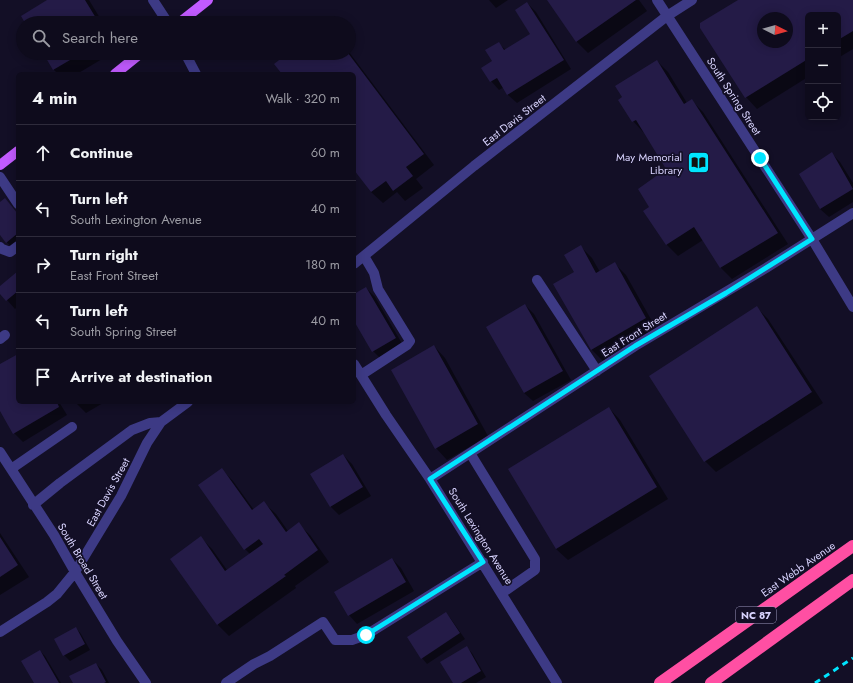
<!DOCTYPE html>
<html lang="en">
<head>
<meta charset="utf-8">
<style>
  :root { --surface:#0e0b1c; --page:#171425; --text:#f1f3f6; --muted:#9b9ba3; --line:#2e2b3b }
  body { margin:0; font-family:Jost,sans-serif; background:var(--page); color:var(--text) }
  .controls { position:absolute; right:12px; top:12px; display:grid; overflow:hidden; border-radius:6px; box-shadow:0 2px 10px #0003 }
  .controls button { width:36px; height:36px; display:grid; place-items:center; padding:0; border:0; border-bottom:1px solid var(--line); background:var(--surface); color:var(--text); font:20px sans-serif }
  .compass { position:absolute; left:757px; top:12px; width:36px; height:36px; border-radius:50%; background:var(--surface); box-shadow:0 2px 10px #0003; rotate:95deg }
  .stop { position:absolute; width:12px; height:12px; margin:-9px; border:3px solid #00e5ff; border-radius:50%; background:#fff }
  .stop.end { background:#00e5ff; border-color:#fff; box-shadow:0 1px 4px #0008 }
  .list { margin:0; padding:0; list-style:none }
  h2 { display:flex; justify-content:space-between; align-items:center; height:52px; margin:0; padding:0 16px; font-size:17px }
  h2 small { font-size:13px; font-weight:400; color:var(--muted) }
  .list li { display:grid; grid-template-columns:26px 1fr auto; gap:12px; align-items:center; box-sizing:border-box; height:56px; padding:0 16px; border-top:1px solid var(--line) }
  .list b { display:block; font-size:15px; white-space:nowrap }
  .list p { margin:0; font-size:13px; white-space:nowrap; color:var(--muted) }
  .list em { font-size:13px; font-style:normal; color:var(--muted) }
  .icon { flex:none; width:22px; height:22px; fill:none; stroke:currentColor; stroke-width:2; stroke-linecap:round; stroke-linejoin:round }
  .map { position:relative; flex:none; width:853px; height:683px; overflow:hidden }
  .search { position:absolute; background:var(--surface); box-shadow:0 2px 10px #0003; left:16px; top:16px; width:340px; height:44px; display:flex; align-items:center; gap:10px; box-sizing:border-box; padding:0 14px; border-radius:22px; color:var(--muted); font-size:15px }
  .panel { position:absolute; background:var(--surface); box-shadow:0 2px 10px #0003; left:16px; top:72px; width:340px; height:332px; border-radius:6px }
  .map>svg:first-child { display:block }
</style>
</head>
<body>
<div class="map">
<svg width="853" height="683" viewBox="0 0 853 683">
  <rect width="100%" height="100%" fill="#130f26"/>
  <path fill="#0007" fill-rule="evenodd" d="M49,0H89L103,23H26Z
    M489,0H508L496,8Z
    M548,0H639L647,11L588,53L577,42Z
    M740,0H853V49L838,58V15H808V77L757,109L746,97ZM763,18H787V42H763Z
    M527,3L536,12L571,69L517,103L508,95L504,87L499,90L491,81L498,43L506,50L531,34Z
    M349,52L434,165L416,179L423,188L405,201L397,192L383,203L371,192L354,168V74H283L290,53H349Z
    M44,53H112L77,74H58L54,70Z
    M657,61L668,72L687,103L692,101L703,112L788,244L732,279L721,268L703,240L678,256L667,245L645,211L650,207L668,170L644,133L633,121Z
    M832,154L840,162L853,183V202L829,217L820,209Z
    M5,199L18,214V243L12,248L0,234V203Z
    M580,246L592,258L600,272L614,263L626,275L657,330L603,361L591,349L575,272Z
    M18,272V306L15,309L0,292V287Z
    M366,288L375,297L404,347L382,360L373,351L354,319V295Z
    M525,305L534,314L571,380L533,401L524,393Z
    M757,308L768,319L823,403L716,472L705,461Z
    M434,346L445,358L488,436L447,460L436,448Z
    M18,355V402H59L67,415L23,442L14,433L0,409V366Z
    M75,402H103V403L86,413Z
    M609,408L620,420L668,499L568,560L556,549Z
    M343,455L352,464L371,496L339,515L330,506Z
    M221,469L233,481L254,510L264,503L276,514L288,531L298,524L310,535L329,562L295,586L296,588L229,636L218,625L171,559L201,538L212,549L227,570L250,554L245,549Z
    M0,533L29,577L0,595Z
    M392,559L401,568L414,591L357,624L349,615Z
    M446,613L451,619L465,639L427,664L422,658Z
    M76,628L81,634L90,650L70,661L64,655Z
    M466,647L472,653L486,677L476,683H454Z
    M40,651L45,656L61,683H35Z
    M96,664L102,670L109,683H74Z"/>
  <path fill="#241b47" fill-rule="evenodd" d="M47,0H85L99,23H25L21,16Z
    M547,0H636L576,42Z
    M738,0H853V31L838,40V15H808V59L745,98L700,28V23ZM763,18H787V42H763Z
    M527,2L564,60L507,95L497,78L490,82L481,68L492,61L485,50L499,42L504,50L530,34L515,10Z
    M43,53H82L53,70Z
    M288,53H348L424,154L406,167L413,176L393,191L386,181L371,192L354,170V74H282L274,64Z
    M657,60L684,104L692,99L778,233L720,268L694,227L666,245L643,211L649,207L638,189L666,169L636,120L632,122L618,100L622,97L615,86Z
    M832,152L853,189L820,209L799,174Z
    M5,198L18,214V233L6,243L0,235V202Z
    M581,245L596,273L615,262L646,318L591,350L553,284L574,272L564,255Z
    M18,271V291L6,301L0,294V286Z
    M366,287L396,338L372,352L354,321V294Z
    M525,304L563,371L524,393L486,327Z
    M757,306L812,392L704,462L649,376Z
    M434,345L478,424L435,449L391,370Z
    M18,354V402H57L59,407L13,434L0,411V364Z
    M609,407L657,487L556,549L508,469Z
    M343,454L363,487L330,507L310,474Z
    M222,468L252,510L264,501L286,532L299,522L318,550L284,575L286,576L217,625L170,559L201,536L225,571L263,544L259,539L244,550L198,485Z
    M0,537L18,565L0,577Z
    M392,558L406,582L348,616L334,592Z
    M446,612L460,633L421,659L407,637Z
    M76,627L85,644L63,656L54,639Z
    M467,646L481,671L461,683H453L440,662Z
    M40,650L59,683H34L21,661Z
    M96,663L106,682L104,683H73L69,676Z"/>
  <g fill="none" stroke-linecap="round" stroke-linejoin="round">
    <path stroke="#3d3a85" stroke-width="10" d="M153,0L168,23
      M657,0L812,239L853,307
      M185,53L196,74
      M0,177L18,204
      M0,247L2,249L10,252L18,246
      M354,264L474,166L667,16L692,0
      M537,280L597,371
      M0,339L5,335
      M354,364L386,415L430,479L557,683
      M361,375L407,345L410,341L378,289L374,273L364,256
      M0,452L54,535L75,572L117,641L146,683
      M470,453L535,559V570L502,593
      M11,469L72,427
      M430,479L635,346L766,268L853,213
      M33,505L60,483L132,430L150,423L161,422
      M0,632L47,602L57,594L75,572L121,496L147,443L161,422L188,402
      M226,683L254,664L270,656L323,622L335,640H352L366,635L483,562"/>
    <path stroke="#c25bff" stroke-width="10" d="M179,23L208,0
      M115,74L141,53
      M0,165L18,151"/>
    <path stroke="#ff4fa3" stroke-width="12" d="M660,683L853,546
      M711,683L853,580"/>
    <path stroke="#00e5ff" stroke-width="3" stroke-dasharray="6 5" stroke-linecap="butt" d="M815,683L853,658"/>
  </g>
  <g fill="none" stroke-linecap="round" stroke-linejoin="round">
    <path stroke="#00e5ff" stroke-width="5" d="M366,635L483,562L430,479L635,346L726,293L812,239L760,158"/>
  </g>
  <defs>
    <symbol id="library-square" viewBox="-11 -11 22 22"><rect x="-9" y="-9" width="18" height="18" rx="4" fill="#00e5ff" stroke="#130f26"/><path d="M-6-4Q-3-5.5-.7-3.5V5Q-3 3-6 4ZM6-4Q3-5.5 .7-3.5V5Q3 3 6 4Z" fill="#111"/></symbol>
  </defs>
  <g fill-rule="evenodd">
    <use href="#library-square" x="686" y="150" width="25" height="25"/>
  </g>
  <g text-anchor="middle" stroke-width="3.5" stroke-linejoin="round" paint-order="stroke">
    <rect fill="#130f26" stroke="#9e99be" stroke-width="1" x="736" y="607" width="40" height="16" rx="3"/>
    <g font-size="10" font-weight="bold" fill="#d9d4ff">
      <text x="756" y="619">NC 87</text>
    </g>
    <g font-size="11" fill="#d9d4ff" stroke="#130f26">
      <text transform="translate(734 96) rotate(57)" y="4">South Spring Street</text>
      <text transform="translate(514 120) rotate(-38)" y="4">East Davis Street</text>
      <text transform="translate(634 334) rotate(-32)" y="4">East Front Street</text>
      <text transform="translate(108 492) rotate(-61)" y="4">East Davis Street</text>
      <text transform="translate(481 536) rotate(58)" y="4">South Lexington Avenue</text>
      <text transform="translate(83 561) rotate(59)" y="4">South Broad Street</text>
      <text transform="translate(798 569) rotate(-35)" y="4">East Webb Avenue</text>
    </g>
    <g font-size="11" fill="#d9d4ff" stroke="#130f26" text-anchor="end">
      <text x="682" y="161">May Memorial<tspan x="682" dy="13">Library</tspan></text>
    </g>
  </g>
</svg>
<div class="controls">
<button>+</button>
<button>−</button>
<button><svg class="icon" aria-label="locate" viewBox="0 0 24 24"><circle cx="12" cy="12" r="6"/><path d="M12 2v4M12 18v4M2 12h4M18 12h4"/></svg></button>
</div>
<svg class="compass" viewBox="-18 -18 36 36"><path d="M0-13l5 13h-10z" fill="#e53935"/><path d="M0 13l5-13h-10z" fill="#9b9ba3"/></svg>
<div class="stop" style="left:366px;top:635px"></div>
<div class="stop end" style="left:760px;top:158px"></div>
<div class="search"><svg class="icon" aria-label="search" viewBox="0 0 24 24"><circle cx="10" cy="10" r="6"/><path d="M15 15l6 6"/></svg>Search here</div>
<section class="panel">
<h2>4 min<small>Walk · 320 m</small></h2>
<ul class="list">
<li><svg class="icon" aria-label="ahead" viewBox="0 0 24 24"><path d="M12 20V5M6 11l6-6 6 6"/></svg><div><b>Continue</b></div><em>60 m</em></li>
<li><svg class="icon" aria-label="left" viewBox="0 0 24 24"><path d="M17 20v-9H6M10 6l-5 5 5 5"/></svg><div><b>Turn left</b><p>South Lexington Avenue</p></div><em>40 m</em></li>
<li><svg class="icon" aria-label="right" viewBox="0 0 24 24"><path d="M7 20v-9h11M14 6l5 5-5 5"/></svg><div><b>Turn right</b><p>East Front Street</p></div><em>180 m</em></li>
<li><svg class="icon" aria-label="left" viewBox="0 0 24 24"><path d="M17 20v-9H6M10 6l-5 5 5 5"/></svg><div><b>Turn left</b><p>South Spring Street</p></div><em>40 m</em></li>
<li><svg class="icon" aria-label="arrive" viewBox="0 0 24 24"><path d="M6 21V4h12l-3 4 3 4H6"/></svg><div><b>Arrive at destination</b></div></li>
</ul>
</section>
</div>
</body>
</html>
